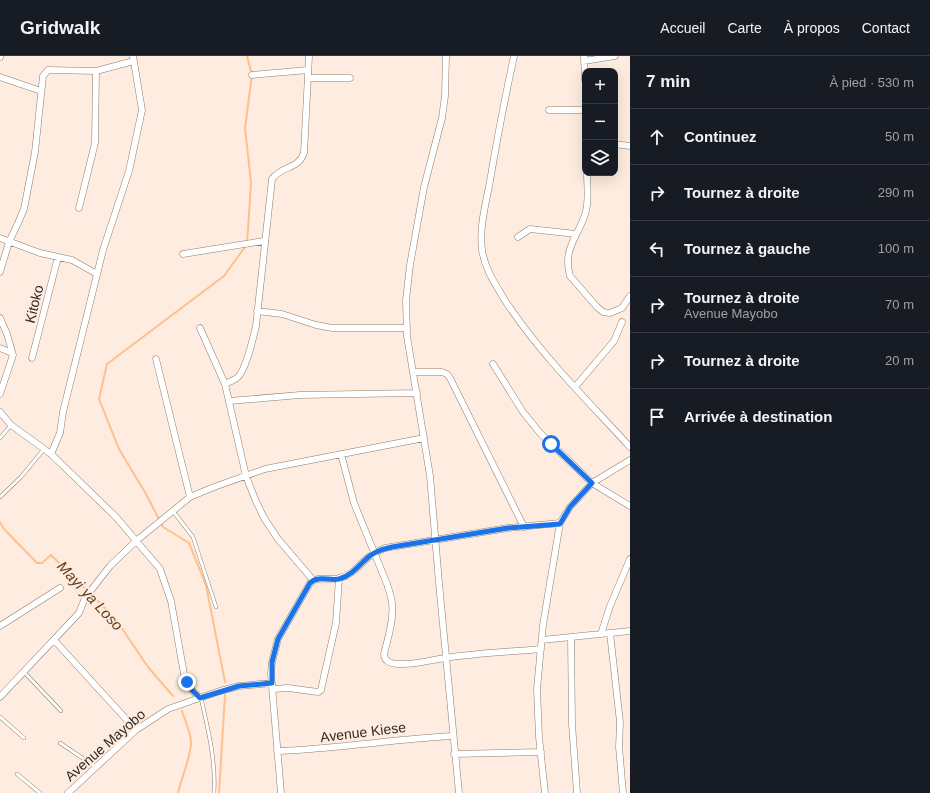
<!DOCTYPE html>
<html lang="fr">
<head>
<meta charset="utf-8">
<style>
  :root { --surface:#171b24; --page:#20242c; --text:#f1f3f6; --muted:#9ea1a6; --line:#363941 }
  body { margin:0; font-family:Helvetica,sans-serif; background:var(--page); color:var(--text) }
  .controls { position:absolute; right:12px; top:12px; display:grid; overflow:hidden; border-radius:8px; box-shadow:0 4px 16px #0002 }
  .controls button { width:36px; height:36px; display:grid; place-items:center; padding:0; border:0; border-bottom:1px solid var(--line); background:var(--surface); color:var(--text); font:20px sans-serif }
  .stop { position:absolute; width:12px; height:12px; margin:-9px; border:3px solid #1a73e8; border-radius:50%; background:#fff }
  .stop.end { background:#1a73e8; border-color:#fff; box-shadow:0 1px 4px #0008 }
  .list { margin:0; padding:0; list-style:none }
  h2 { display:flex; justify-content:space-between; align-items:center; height:52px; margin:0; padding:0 16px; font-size:17px }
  h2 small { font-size:13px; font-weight:400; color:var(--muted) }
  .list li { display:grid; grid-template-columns:26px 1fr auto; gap:12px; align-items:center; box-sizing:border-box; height:56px; padding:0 16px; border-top:1px solid var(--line) }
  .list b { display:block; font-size:15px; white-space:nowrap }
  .list p { margin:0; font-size:13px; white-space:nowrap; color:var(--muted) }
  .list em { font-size:13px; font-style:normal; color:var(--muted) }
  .icon { flex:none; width:22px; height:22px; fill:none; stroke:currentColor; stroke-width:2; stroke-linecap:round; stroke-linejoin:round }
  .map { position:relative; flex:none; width:630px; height:737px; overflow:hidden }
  header { display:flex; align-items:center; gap:24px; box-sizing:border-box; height:56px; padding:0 20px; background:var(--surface); border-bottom:1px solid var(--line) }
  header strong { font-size:19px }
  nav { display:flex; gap:22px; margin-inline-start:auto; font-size:14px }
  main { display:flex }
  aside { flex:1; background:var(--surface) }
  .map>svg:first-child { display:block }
</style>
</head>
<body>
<header>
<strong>Gridwalk</strong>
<nav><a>Accueil</a><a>Carte</a><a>À propos</a><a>Contact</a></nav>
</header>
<main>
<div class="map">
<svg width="630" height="737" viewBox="0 0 630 737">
  <rect width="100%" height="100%" fill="#fdecdf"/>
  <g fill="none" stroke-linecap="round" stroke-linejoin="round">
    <path stroke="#fec08d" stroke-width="2" d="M0,466L4,473L37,507H42L51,499L115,562L148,611L173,640
      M225,626L206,529L189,487L163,471L146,438L119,393L99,343L107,308L224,220L247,188L251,127L245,72L252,19L247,0
      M178,737C181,723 192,698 191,685C190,675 185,664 182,655
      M219,737L225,639"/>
    <defs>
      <path id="service" d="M0,382L11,369
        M0,441L21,421L44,393
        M173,455L193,481L216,551
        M24,616L61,655
        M201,642C208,673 216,705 214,737
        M0,661L24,682
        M60,687L96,711
        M17,718L40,737"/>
      <path id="minor" d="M446,0L445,40L442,62L424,131L410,209L406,244L407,280L430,420L439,527L459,737
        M514,0C505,42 497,83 490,125C486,147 479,171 482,194C485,214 496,229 506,246C541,299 587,344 630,391
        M584,0L585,24
        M0,1V0
        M584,5L615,0
        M252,19L308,14
        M0,21L41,35
        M308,22H350
        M549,54H585
        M615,88L630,90
        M587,117C587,129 589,143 586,155C580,179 562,191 570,220L597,251L603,256L610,257L622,252L630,240
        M79,152L95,87L96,15
        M518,181L530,173L576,178
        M0,182L40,197L72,204L97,218
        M183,198L264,185
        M0,216L9,186L18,167L24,153L35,96L43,20L48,14L96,15L134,5
        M257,255L282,258L316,269L332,272H407
        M0,262L7,278L13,299L0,338
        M200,272L225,328L246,420L255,443L264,462L278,483L313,524
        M0,292L12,297
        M32,302L58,201
        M156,303L190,441
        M493,308L523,356L540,377L592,427L630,450
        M413,316H442L447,318L450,322L524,471
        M225,328C229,326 234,324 237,322C246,315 253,282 256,270L272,123C282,109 298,114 304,97L309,0
        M575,331L614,285L622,266
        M229,345L300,339L417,337
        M0,356L11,369L51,398L116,461L160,513L171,545L184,618L190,632L200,642
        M51,398L60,377L63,356L103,194L129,115L142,54L133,0
        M341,398L354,447L387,528C389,534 391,540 392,547C394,563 388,582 384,598C384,606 392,608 399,608C415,609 430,604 445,602C477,597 509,596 541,593
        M0,570L60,532
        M610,577L620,666L619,691L623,737
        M601,578L610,550L630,503
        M571,581L572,668L577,737
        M54,584L136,674
        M542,584L630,575
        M273,633L288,632L318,636L321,634L336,567L339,522
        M0,641L79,557L85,542L110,510L136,485L190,441L214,431L265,413L424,382
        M277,695C336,693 394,683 452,680
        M454,698L541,696
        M68,737L136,674L168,653L220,635L239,630L272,627
        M281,737L271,618L272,606L278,583L310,527C318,519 329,525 339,522C350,520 357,512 364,505C370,499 378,495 385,492L508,472L560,467
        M545,737L539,681L537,633L543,569L560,467L570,451L592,427L630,404"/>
    </defs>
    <use href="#service" stroke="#8f7c6d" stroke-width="4"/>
    <use href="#minor" stroke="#8f7c6d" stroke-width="7"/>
    <use href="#service" stroke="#fff" stroke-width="3"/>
    <use href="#minor" stroke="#fff" stroke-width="6"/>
  </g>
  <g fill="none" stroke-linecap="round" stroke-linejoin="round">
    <path stroke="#1a73e8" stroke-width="5" d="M187,626L190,632L200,642L239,630L272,627V606L278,583L310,527C318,519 329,525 339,523C350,520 357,512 364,505C371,497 382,493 392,491L508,472L560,468L570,451L592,427L551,388"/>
  </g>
  <g text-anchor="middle" stroke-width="4" stroke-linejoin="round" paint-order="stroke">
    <g font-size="14" fill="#322a24" stroke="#fdecdf">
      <text transform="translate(34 248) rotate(-76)" y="5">Kitoko</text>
      <text transform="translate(363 676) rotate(-7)" y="5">Avenue Kiese</text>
      <text transform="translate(105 689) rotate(-41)" y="5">Avenue Mayobo</text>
    </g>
    <g font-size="15" font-style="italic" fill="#663d18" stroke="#fdecdf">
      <text transform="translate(90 540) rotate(47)" y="5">Mayi ya Loso</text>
    </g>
  </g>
</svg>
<div class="controls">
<button>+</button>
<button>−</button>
<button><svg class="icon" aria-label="layers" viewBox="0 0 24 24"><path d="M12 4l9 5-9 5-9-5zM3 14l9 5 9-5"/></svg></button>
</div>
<div class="stop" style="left:551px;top:388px"></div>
<div class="stop end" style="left:187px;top:626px"></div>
</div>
<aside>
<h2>7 min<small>À pied · 530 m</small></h2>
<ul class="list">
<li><svg class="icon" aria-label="ahead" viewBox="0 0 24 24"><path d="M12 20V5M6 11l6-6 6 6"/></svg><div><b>Continuez</b></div><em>50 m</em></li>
<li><svg class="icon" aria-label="right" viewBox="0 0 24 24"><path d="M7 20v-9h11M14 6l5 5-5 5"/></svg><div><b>Tournez à droite</b></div><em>290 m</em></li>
<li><svg class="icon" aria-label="left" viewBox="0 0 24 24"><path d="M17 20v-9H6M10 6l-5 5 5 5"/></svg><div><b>Tournez à gauche</b></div><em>100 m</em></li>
<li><svg class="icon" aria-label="right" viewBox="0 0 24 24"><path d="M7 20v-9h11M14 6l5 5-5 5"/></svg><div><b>Tournez à droite</b><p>Avenue Mayobo</p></div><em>70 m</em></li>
<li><svg class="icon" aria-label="right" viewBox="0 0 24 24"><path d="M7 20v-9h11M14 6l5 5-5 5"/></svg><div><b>Tournez à droite</b></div><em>20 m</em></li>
<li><svg class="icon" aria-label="arrive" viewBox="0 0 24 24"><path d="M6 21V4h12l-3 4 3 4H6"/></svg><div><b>Arrivée à destination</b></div></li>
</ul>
</aside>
</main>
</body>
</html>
